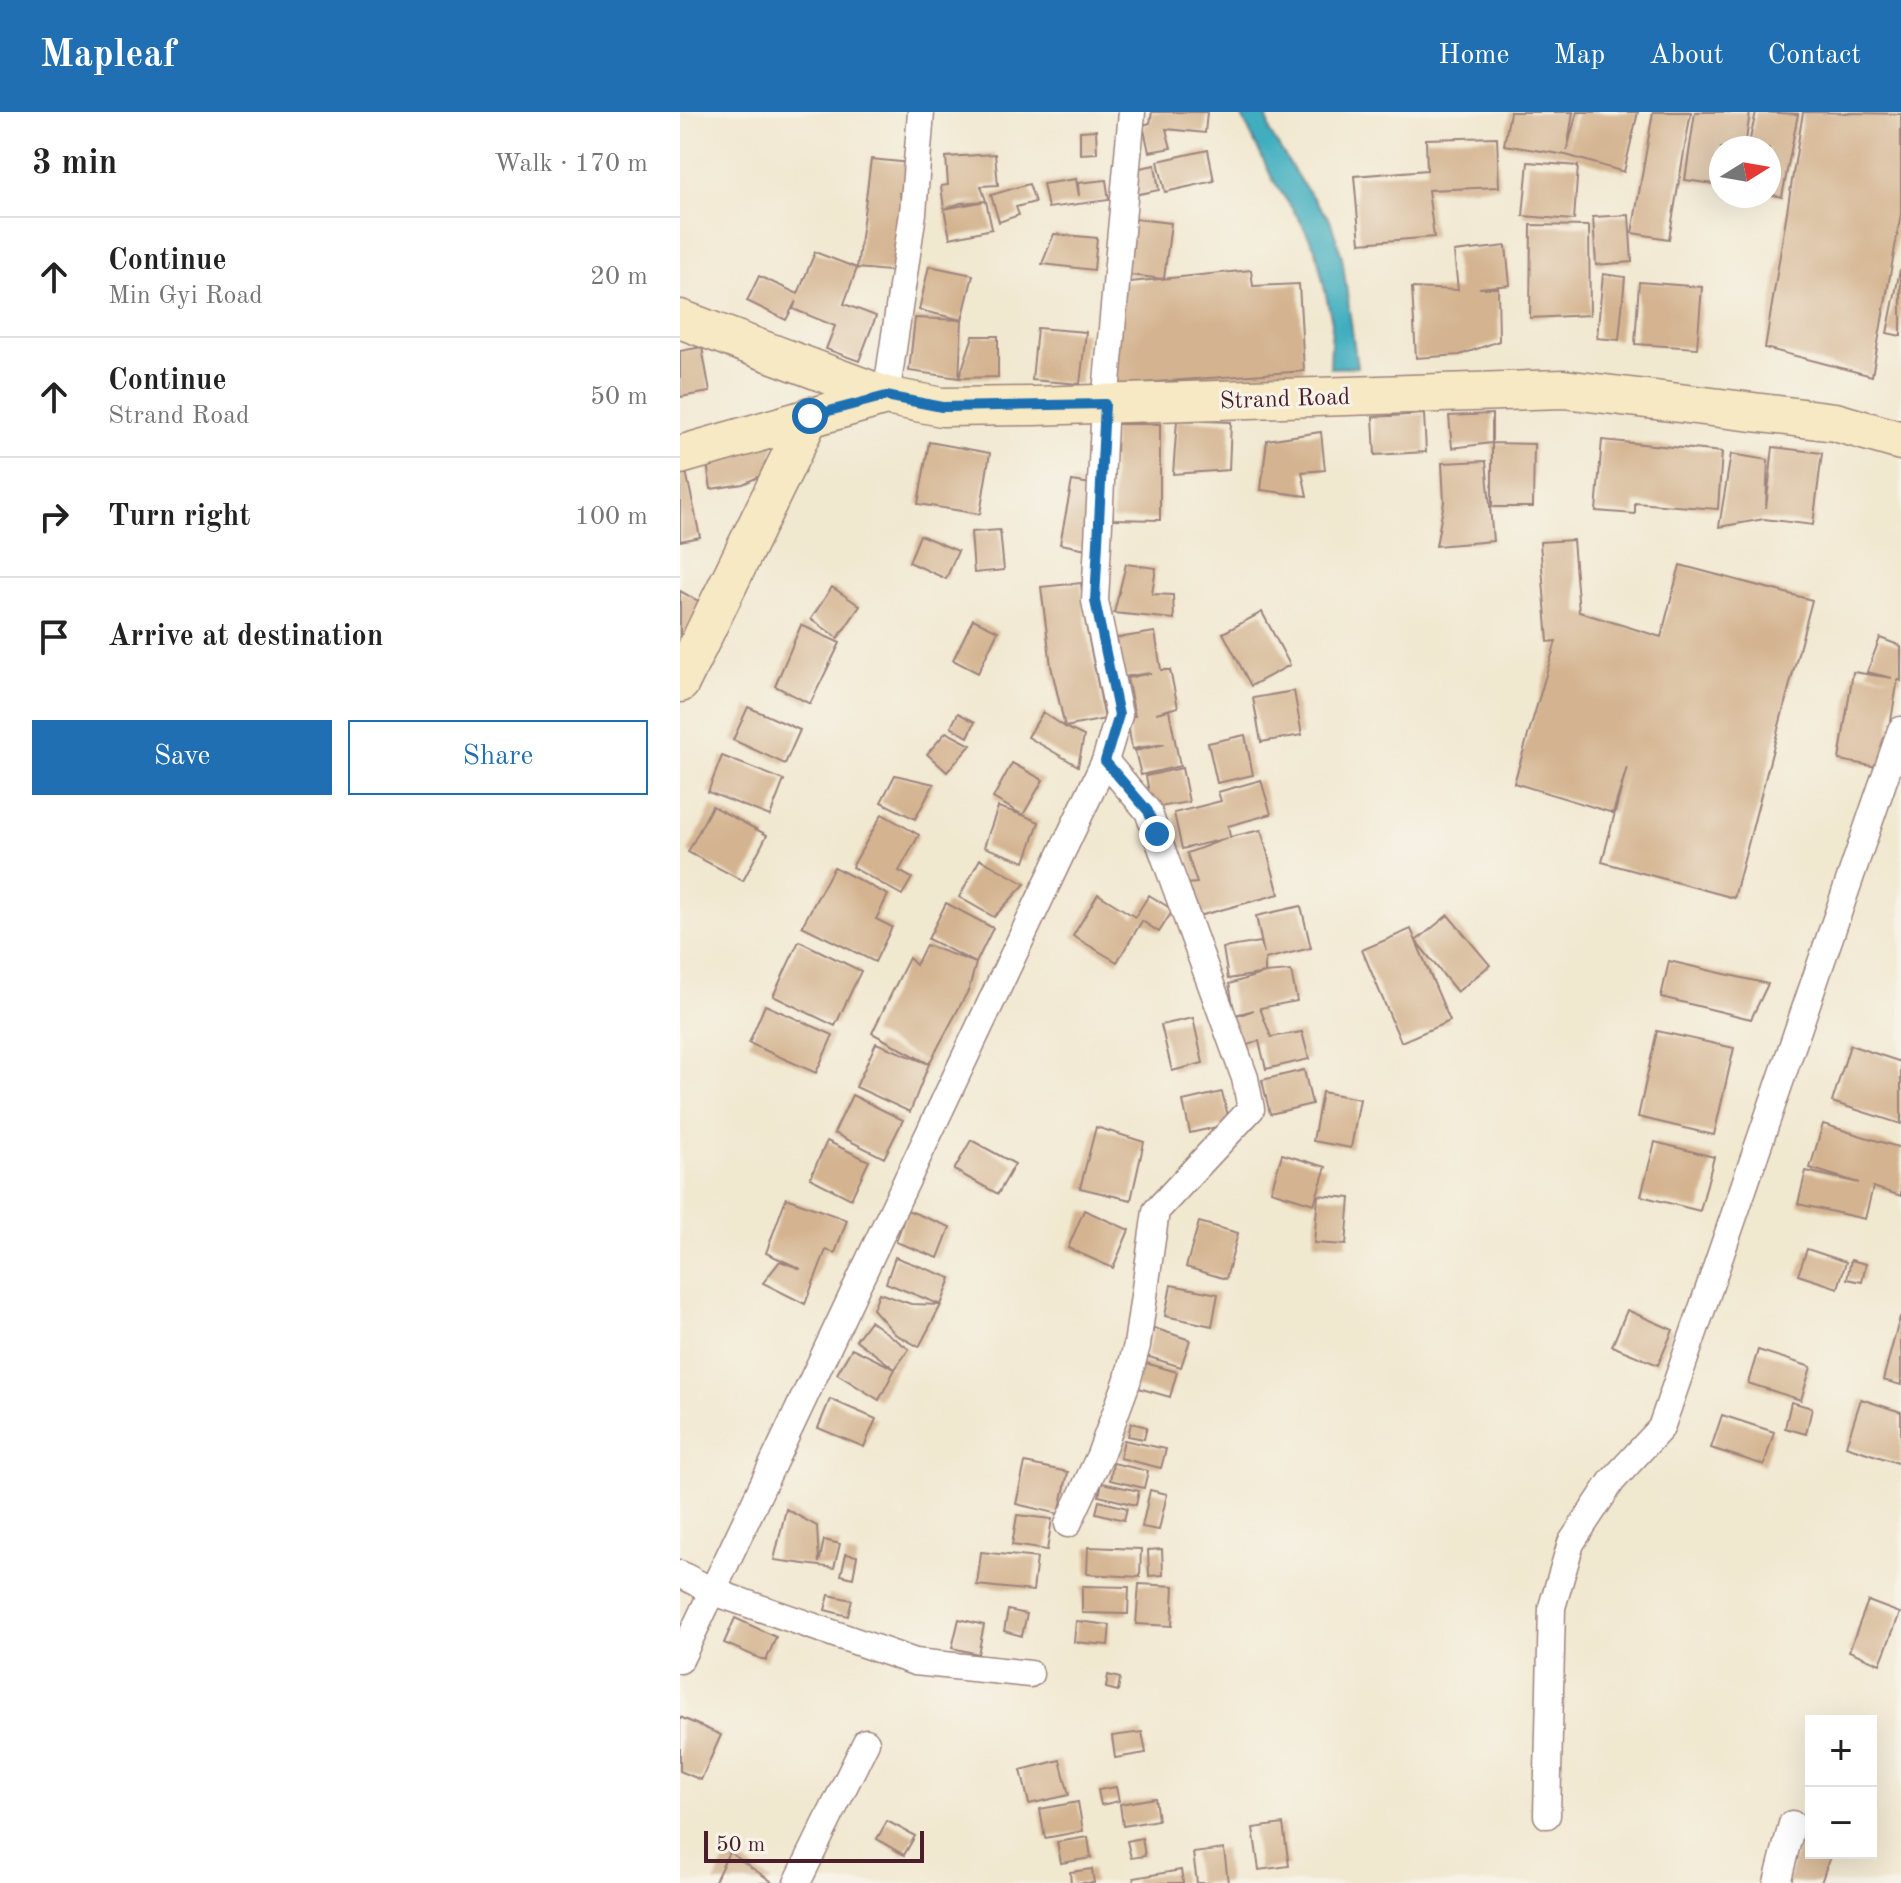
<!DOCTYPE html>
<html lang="en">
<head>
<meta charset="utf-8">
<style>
  :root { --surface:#fff; --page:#f2f2f2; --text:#222; --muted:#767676; --line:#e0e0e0; --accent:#1f6fb2 }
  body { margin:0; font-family:"Old Standard TT",serif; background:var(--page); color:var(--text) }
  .controls { position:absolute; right:24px; bottom:24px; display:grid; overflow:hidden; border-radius:0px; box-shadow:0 8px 32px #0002 }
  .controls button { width:72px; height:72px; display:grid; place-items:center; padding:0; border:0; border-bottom:2px solid var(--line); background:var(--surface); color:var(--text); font:40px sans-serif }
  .compass { position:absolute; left:1029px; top:24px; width:72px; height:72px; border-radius:50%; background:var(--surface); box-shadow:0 8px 32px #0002; rotate:79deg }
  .scale { position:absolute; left:24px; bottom:20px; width:220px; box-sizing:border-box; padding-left:8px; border:4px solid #4a1f2b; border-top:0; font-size:22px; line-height:28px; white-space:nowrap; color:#4a1f2b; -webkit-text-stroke:6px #f7f3e8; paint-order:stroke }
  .stop { position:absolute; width:24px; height:24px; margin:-18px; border:6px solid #1f6fb2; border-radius:50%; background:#fff }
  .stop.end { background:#1f6fb2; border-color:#fff; box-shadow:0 2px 8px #0008 }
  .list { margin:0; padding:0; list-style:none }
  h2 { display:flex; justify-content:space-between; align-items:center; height:104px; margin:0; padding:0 32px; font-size:34px }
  h2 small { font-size:26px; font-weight:400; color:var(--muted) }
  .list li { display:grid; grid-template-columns:52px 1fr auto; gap:24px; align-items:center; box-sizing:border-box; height:120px; padding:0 32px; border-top:2px solid var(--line) }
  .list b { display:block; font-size:30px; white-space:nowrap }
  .list p { margin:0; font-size:26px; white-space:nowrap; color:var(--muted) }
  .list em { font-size:26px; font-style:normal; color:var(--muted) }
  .actions { display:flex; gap:16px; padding:24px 32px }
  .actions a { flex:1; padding:18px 0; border:2px solid var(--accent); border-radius:0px; text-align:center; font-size:28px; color:var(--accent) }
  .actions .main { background:var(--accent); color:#fff }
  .icon { flex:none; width:44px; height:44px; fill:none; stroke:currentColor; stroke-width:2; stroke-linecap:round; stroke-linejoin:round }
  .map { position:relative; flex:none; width:1221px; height:1771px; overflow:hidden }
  header { display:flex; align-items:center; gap:48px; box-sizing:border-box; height:112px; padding:0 40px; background:var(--accent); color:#fff }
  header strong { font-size:38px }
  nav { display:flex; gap:44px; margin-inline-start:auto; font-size:28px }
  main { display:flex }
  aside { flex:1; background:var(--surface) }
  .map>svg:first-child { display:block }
</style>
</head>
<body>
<header>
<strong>Mapleaf</strong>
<nav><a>Home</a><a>Map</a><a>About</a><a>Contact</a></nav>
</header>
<main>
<aside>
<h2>3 min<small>Walk · 170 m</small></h2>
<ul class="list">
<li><svg class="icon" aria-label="ahead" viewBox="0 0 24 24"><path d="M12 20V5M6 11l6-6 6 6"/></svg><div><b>Continue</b><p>Min Gyi Road</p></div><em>20 m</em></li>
<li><svg class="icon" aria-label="ahead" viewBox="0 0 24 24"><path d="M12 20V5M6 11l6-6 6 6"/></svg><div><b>Continue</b><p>Strand Road</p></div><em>50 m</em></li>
<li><svg class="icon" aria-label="right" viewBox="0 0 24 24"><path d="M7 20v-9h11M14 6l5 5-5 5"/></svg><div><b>Turn right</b></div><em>100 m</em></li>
<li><svg class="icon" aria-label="arrive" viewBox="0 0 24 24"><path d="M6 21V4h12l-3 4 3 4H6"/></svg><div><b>Arrive at destination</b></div></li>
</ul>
<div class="actions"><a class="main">Save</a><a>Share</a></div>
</aside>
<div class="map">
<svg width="1221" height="1771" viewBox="0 0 1221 1771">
  <rect width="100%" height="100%" fill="#f7f3e8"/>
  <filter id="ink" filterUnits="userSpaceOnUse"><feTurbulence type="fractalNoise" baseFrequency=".0125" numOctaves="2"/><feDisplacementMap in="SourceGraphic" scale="16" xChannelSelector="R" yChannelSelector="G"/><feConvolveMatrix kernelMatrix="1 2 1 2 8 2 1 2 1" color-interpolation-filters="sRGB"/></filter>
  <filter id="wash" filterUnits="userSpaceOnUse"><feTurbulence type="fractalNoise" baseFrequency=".006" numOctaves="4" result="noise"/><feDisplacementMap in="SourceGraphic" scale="32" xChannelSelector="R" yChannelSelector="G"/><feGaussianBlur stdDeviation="1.8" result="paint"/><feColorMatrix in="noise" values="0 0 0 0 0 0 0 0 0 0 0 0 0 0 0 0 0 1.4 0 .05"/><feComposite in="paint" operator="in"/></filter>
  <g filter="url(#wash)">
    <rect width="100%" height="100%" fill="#f1e8d0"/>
    <path fill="#41aebf" stroke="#466675" stroke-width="2" d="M560,0H586L590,21L621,70L650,108L662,145L677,255L650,256L652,210L636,138L621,110L593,68Z"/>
    <g id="blocks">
      <path fill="#d4b490" d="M472,0H527L525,21L486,17L491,36L469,40L463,13L470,11Z
        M830,0H893L887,38L897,0H958L944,60L886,43L824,33Z
        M973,0H1011L989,127L952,121Z
        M1015,0H1070L1065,36H1041V73L1005,68Z
        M1076,0L1118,2L1102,85L1089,82V36H1068Z
        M1123,0L1221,2V102L1192,264L1085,236Z
        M416,18L417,41L400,42V19Z
        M817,25L819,75L748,78L754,125L680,131L674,64L747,58L746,27Z
        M528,38L534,69L485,80L478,49Z
        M315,42L318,73L301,74L306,89L312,117L270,126L264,97L306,89L281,91L264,97L261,74L268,73L266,45Z
        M191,47L230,51L227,82L219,81L226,102L219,160L177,156L164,192L196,204L179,249L146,237L155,214L113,197L116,189L106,208L67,189L79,164L118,182L135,140L177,156Z
        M848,50L898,54L894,108L843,104Z
        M475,53L479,78L454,83L450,58Z
        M396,67L399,84L398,71L426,68L429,88L368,96L363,72Z
        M349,72L355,90L336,95L339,103L319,110L311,83Z
        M949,103L952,150L916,153L913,105Z
        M438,105L491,111L484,167L432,161Z
        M851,113L909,114L910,203L850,206Z
        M374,122L417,126L414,158L362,152Z
        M826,134L830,173L799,176H818L819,229L780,243L736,246L732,176L778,178L774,140Z
        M249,154L293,163L282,208L279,266L293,224H318V265L279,266L229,259L235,206L282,208L239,198Z
        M571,158L573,174L619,172L624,259L421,274L440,171Z
        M1220,158H1221V224L1207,221Z
        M923,162L945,165L939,228L917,226Z
        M959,170L1022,175L1017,236L955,232Z
        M357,216L406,220L400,272L352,268Z
        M22,235L30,280L0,285V239Z
        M744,302L746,340L695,343L693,305Z
        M812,302V331L854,332L853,395H812V331L772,336L769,304Z
        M497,308L551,310L549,358L493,362Z
        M433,312H480V408L433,407Z
        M641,320L645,358L622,360L627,384L581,378L587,328Z
        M95,326L91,359L63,372L31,377L25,339Z
        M922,328L1042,340L1038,397L955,391V402L916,399Z
        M249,330L310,341L300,402L238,392Z
        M1093,335L1142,341L1133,413L1084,407L1039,415L1051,342L1088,348L1086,396Z
        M806,349L813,429L756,434L764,390L762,351Z
        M6,359L20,425L0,429V360Z
        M392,369L418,373L407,437L380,432Z
        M320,418L324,458L294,461L291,420Z
        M240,423L278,439L266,467L229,450Z
        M893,428L899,500L981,525L1000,453L1132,488L1054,786L922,750L947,655L933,701L834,671L876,529L868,530L860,430Z
        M446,452L476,456L472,482L493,483L494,507L434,501Z
        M401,471L406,513L425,607L385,615L371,554L361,475Z
        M152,475L180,494L158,526L131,507Z
        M0,479L24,492L0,529Z
        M582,500L610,553L571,574L543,521Z
        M293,507L318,519L298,561L273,548Z
        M121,513L160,531L130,592L95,574Z
        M475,520L481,558H490L498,595L476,601L489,598L500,654L461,663L455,639L485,632L452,637L447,605L455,604L447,566L471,561L443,565L437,526Z
        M1200,526L1221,534V569L1218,567L1203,656L1159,648L1173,560L1212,566L1187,560Z
        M614,579L622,623L581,630L573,586Z
        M68,595L120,618L105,652L53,628Z
        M363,600L385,615L404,624L398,654L348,625Z
        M278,601L295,610L288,625L271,615Z
        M266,620L291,633L267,660L247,642Z
        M565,623L573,663L537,671L528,631Z
        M42,644L104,668L90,704L28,680Z
        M332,651L363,668L343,703L359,710L345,750L304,735L318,695L343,703L313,686Z
        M502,656L509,690L472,696L466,664Z
        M215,663L254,672L235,707L201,690Z
        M581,668L591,702L548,714L550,725L581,718L599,782L515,805L506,772L517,771L507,741L548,726L502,737L494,701L541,689L538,680Z
        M32,694L87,723L63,769L8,740Z
        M202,702L239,723L219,759L232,766L222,783L172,755Z
        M300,747L345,772L314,805L279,785Z
        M154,755L208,783L196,807L212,815L195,850L122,814Z
        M418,782L455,805L469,783L493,798L479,820L462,809L437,850L393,824Z
        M266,791L313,816L296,851L289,877L249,952L230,1000L176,975L196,931L249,952L192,921L229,846L236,853L246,833L296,851L248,827Z
        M621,794L631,836L585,847V861L611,859L617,889L580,896L591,925L622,920L629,947L586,957L579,929L553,938L543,909L574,898L555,903L549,872L585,861L548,867L543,836L580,830L584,842L576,804Z
        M768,803L810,853L777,880L736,829L770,909L721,930L682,838L731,817L736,829Z
        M119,829L181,859L155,914L93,884Z
        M989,849L1088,872L1071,907L981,885Z
        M85,893L153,923L136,961L69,931Z
        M513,906L523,951L492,959L481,913Z
        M977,919L1054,936L1034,1023L958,1005Z
        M1170,933L1221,950V1012L1152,990Z
        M624,958L632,992L590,1002L582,968Z
        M542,980L550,1012L510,1021L503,989Z
        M642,980L680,987L671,1036L633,1029Z
        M172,983L223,1008L204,1046L154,1021Z
        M1143,1012L1221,1036V1084L1193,1075L1185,1107L1118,1092L1126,1059L1179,1071L1130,1056Z
        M416,1015L464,1030L451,1088L400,1076Z
        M291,1028L335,1052L318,1082L274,1058Z
        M147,1029L189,1049L171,1087L130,1066Z
        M975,1030L1034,1045L1020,1099L961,1084Z
        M602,1042L646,1055L634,1092L591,1079Z
        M638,1083L670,1086L666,1133L634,1131Z
        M106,1086L167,1108L155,1141L146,1138L125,1192L83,1171L100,1149L121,1157L86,1141Z
        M227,1098L270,1115L258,1146L216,1130Z
        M404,1098L449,1118L433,1156L388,1136Z
        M519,1110L558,1121L546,1167L506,1155Z
        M1127,1137L1166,1150L1158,1176L1118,1163Z
        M215,1145L271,1166L261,1193L239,1235L215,1222L193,1197L199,1181L231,1192L261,1193L206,1171Z
        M1171,1148L1186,1152L1182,1170L1167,1167Z
        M491,1173L538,1182L532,1214L485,1204Z
        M947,1198L993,1218L978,1253L932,1234Z
        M1220,1205H1221V1273L1203,1268Z
        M190,1209L229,1237L215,1257L199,1288L157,1262L172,1236L215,1257L176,1228Z
        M474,1216L510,1228L501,1255L466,1244Z
        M1078,1238L1131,1255L1121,1288L1068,1271Z
        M462,1250L497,1260L490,1285L455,1275Z
        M150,1287L196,1307L184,1335L138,1316Z
        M1181,1287L1221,1300V1352L1166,1334Z
        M1111,1290L1132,1296L1126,1322L1105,1316Z
        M1042,1303L1094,1320L1084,1353L1031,1336Z
        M451,1311L467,1315L464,1327L448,1324Z
        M444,1328L486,1337L481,1356L440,1346Z
        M345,1351L388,1360L379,1402L336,1392Z
        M433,1351L468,1359L464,1376L430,1368Z
        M422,1371L459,1379L456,1393L419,1384Z
        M470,1378L487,1382L479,1418L462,1415Z
        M419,1389L447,1396L444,1408L416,1401Z
        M106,1397L137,1414L139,1451L144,1428L160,1432L154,1456L94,1448Z
        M337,1403L372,1407L367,1438L332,1433Z
        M408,1435L461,1437L460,1465L407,1462Z
        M482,1437L483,1463L469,1464L468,1438Z
        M301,1440L357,1446L353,1479L297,1473Z
        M166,1442L177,1444L173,1466L161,1463Z
        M459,1472L494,1474L492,1514L456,1512Z
        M402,1474L449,1475L448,1502L402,1501Z
        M149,1483L172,1488L168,1504L145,1498Z
        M1188,1489L1220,1501L1200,1552L1169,1539Z
        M328,1498L347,1502L342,1524L324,1519Z
        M55,1506L96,1525L86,1549L44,1531Z
        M279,1507L304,1513L298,1542L272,1536Z
        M396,1509L430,1513L428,1533L394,1530Z
        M428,1563L440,1566L438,1579L426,1576Z
        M0,1605L41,1623L21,1668L0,1659Z
        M462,1620L466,1641L435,1646L432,1624Z
        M380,1648L389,1683L349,1692L341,1658Z
        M436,1675L439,1689L421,1693L418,1678Z
        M475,1686L478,1708L443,1714L440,1692Z
        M398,1690L403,1719L365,1726L360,1697Z
        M207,1709L235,1724L224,1743L197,1727Z
        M603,1712L609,1754L579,1758L573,1716Z
        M408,1725L411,1746L381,1751L377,1730Z
        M462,1726L465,1744L451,1746L447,1729Z
        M1121,1727L1131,1731V1741H1151L1141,1771H1107Z
        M544,1737L548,1771H517L513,1741Z
        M49,1740L91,1769L90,1771H34Z
        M412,1757L414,1771H391L390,1760Z
        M501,1758L503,1771H454V1766Z"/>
    </g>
  </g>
  <g filter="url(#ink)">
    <use href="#blocks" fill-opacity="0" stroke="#9e847e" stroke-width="2"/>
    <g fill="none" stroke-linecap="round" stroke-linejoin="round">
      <defs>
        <path id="street" d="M206,284L233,101L241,0
          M388,1412L420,1343L447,1270L457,1233L476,1099L571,997L565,966L468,699L425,649L439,603L415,489L425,292L452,0
          M0,1462L34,1480L235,1550L350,1562
          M0,1548L425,649
          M867,1703L872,1495L891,1431L932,1369L981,1316L1221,618
          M117,1771L186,1630
          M1097,1771L1112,1712"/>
        <path id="secondary" d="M0,207L206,284L262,295L354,294L884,277L1155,310L1221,329
          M0,343L206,284
          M0,571L130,304"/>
      </defs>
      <use href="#street" stroke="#9e847e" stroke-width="29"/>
      <use href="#secondary" stroke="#9e847e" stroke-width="41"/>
      <use href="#street" stroke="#fff" stroke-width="26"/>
      <use href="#secondary" stroke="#f6e9c3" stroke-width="38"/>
    </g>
  </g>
  <g fill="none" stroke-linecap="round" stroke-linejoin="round" filter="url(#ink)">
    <path stroke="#1f6fb2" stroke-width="10" d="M130,304L206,284L262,295L425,292L415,489L439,603L425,649L468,699L477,722"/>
  </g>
  <g text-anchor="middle" stroke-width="6" stroke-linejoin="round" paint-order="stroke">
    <g font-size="24" fill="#4a1f2b" stroke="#f7f3e8">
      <text transform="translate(605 286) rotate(-2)" y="8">Strand Road</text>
    </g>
  </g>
</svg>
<div class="controls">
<button>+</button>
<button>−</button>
</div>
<svg class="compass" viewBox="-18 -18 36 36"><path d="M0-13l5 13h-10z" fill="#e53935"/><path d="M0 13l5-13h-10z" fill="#767676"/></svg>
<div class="scale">50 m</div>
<div class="stop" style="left:130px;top:304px"></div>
<div class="stop end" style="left:477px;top:722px"></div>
</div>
</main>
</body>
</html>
